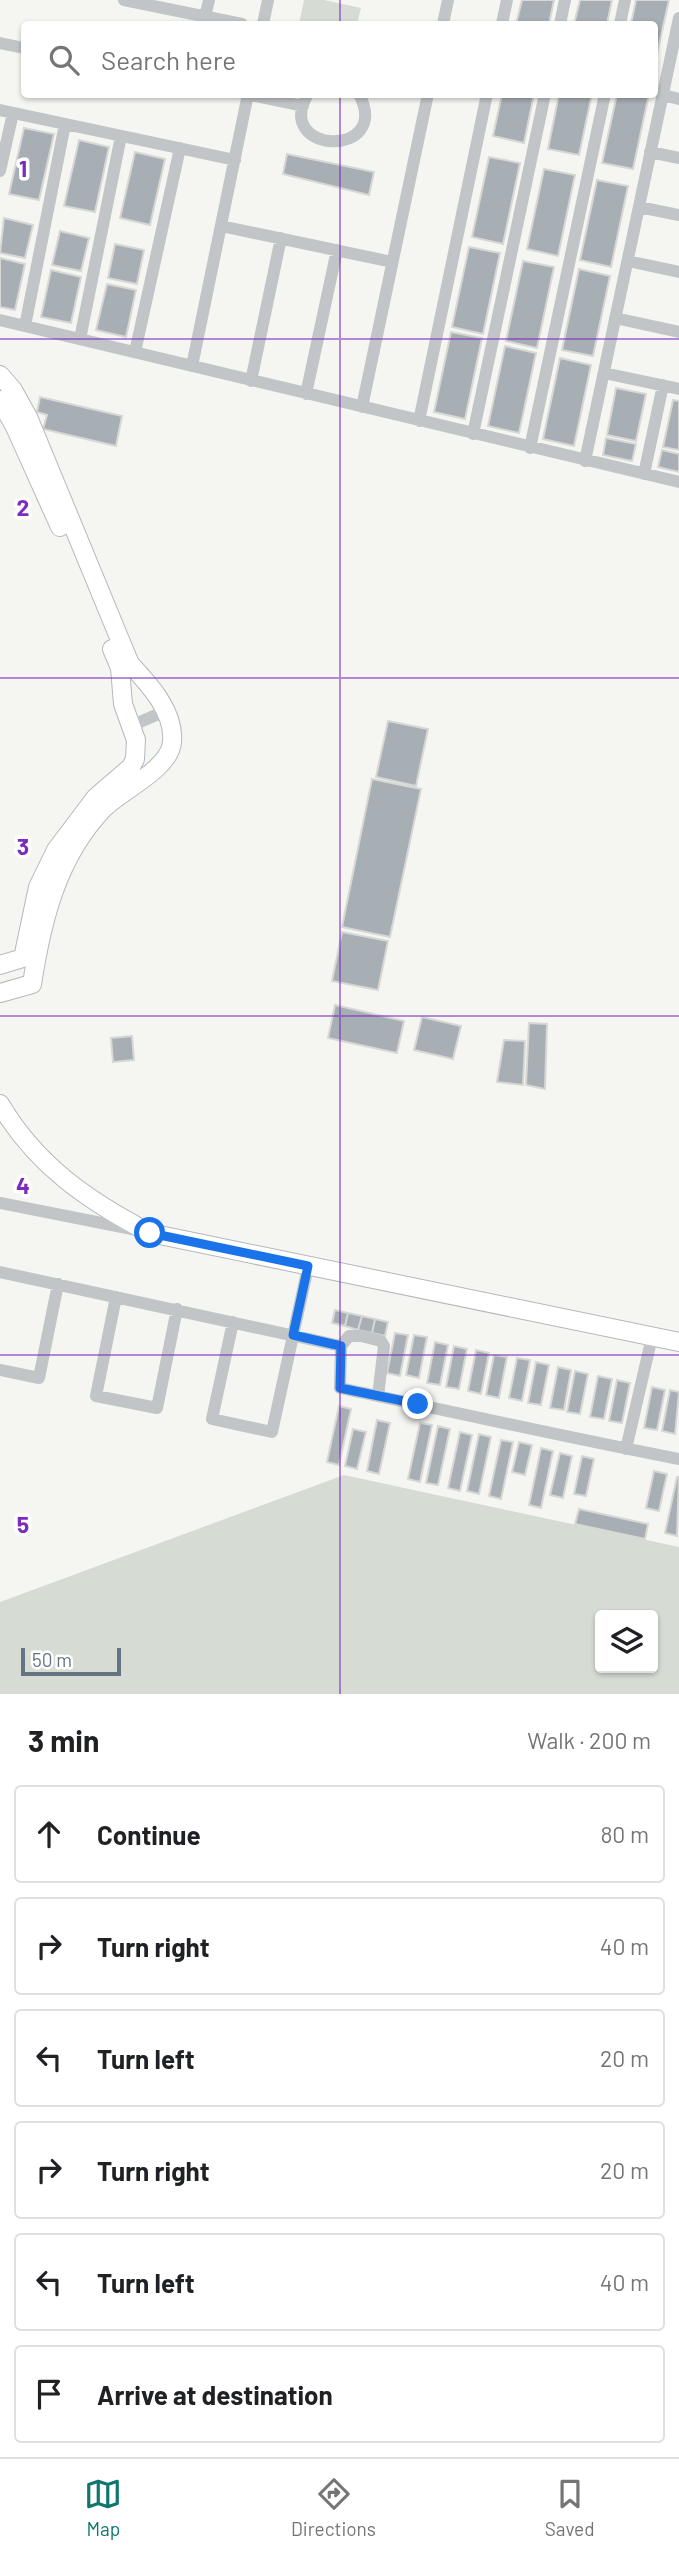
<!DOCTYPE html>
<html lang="en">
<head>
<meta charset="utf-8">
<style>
  :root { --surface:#fff; --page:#f2f2f2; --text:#202124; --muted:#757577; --line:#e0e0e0; --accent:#0f766e }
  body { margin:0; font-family:Barlow,sans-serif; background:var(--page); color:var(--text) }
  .controls { position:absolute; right:21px; bottom:21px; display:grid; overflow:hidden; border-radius:7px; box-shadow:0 2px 5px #0004 }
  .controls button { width:63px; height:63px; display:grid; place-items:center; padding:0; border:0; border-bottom:2px solid var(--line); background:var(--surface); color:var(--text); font:35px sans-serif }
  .scale { position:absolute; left:21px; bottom:18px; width:100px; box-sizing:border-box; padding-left:7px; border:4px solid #657483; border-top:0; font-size:19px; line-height:24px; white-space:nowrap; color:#657483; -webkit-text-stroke:5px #fff; paint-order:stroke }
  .stop { position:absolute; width:21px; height:21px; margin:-16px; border:5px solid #1a73e8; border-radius:50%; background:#fff }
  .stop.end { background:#1a73e8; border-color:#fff; box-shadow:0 2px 7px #0008 }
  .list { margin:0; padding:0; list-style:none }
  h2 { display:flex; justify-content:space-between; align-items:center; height:91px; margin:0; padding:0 28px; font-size:30px }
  h2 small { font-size:23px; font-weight:400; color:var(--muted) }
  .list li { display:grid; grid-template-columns:46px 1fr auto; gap:21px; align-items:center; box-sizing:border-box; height:98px; margin:0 14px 14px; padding:0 14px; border:2px solid var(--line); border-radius:7px }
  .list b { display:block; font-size:26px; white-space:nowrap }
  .list em { font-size:23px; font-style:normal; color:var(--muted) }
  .icon { flex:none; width:38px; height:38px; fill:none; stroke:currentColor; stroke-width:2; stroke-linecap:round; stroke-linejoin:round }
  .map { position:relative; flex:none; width:679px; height:1694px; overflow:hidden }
  .search { position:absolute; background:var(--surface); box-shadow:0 2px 5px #0004; left:21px; right:21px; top:21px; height:77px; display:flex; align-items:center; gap:18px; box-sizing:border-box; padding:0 24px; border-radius:7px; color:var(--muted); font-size:26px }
  .sheet { height:763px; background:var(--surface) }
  nav { display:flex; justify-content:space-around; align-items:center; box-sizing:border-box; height:98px; border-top:2px solid var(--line); background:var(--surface); font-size:19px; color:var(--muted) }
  nav a { display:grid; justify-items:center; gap:4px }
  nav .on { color:var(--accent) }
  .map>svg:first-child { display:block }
</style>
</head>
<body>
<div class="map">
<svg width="679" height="1694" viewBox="0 0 679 1694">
  <rect width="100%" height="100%" fill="#f5f6f2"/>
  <path fill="#d6dcd3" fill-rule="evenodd" d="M304,0H324L361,8L357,24H299Z
    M344,1475L679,1547V1694H0V1602ZM600,1615H653V1668H600Z"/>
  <path fill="#a7aeb4" stroke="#d7d7d5" stroke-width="2" d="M522,0H554L549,24H516Z
    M580,0H612L607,24H574Z
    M636,0H669L654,67V24H631Z
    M502,94H534L524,143L493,136Z
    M559,94H592L579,155L548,149Z
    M617,94H649L633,169L602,163Z
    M24,128L54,134L39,200L9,194Z
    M79,140L109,147L95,212L64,206Z
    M135,152L165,159L150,225L120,218Z
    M287,154L374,172L369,195L283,174Z
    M489,157L520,163L503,244L472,237Z
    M544,169L575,175L558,256L527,249Z
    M597,180L628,186L611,267L580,260Z
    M4,218L33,225L25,258L0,253Z
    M60,231L89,238L81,271L52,265Z
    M115,244L144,250L137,284L108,278Z
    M469,247L500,253L483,334L452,327Z
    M0,258L25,264L15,310L0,307Z
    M523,261L554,267L537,348L506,341Z
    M579,269L610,276L593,356L562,350Z
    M51,270L81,277L71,323L41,317Z
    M107,284L136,290L126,337L96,330Z
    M451,332L482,338L465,419L434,412Z
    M505,346L536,353L519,433L488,426Z
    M560,358L591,365L574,446L543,439Z
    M616,388L646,394L636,441L607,435Z
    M40,397L122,416L116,446L43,429L47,415L37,412Z
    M673,400L679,401V450L663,447Z
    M606,438L636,444L632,461L603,455Z
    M662,450L679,454V472L658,467Z
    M388,721L428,729L416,786L376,777Z
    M372,779L421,789L390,937L342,927Z
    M342,932L388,941L378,990L332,981Z
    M335,1005L404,1021L397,1053L328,1038Z
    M422,1017L461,1026L453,1059L414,1050Z
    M529,1023L547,1024L545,1089L526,1085Z
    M132,1036L134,1060L113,1062L111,1038Z
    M504,1040L525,1041L523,1085L497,1082Z
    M335,1310L348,1313L345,1326L332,1323Z
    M348,1313L362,1316L358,1330L345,1326Z
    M362,1316L375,1319L372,1333L358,1330Z
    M375,1319L388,1322L385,1336L372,1333Z
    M395,1333L408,1335L400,1376L387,1373Z
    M414,1335L427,1337L419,1378L406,1375Z
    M435,1342L448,1345L440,1385L427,1383Z
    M454,1346L467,1349L459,1389L446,1387Z
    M476,1350L489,1353L481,1394L468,1391Z
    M494,1355L507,1357L499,1398L486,1395Z
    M517,1358L530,1360L522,1401L509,1398Z
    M536,1362L549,1365L541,1405L528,1403Z
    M558,1367L571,1370L564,1410L550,1408Z
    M575,1371L588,1374L580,1414L567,1412Z
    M598,1376L612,1379L604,1419L590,1417Z
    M617,1380L630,1383L622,1423L609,1421Z
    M652,1387L665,1390L657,1430L644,1428Z
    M670,1390L679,1392L675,1434L662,1431Z
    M339,1406L351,1409L339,1465L327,1462Z
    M377,1420L390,1423L379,1474L367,1471Z
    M420,1423L432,1425L420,1482L408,1479Z
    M438,1426L450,1429L438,1485L426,1483Z
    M353,1429L366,1432L357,1469L345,1466Z
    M460,1432L472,1435L460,1491L448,1488Z
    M479,1434L491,1437L479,1494L467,1491Z
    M501,1440L513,1442L501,1499L489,1496Z
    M519,1442L532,1445L525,1475L512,1472Z
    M541,1448L553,1451L541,1508L529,1505Z
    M560,1453L572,1456L563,1498L550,1495Z
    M582,1456L594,1459L586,1496L574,1494Z
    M654,1471L667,1474L659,1511L646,1508Z
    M677,1477H679L677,1536L665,1533Z
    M579,1509L648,1524L645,1539L575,1524Z"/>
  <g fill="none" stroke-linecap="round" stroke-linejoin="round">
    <defs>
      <path id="secondary" d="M0,375L13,390L28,417L130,664C149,684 175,712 172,742C170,769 122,790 104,808C57,857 42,920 32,984L0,993
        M0,400L15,427L60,527
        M0,965L23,958L38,887L56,850L96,797L131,767L135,759L136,740L123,704L120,668L112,649
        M0,1104C36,1165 88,1201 150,1233L679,1342"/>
    </defs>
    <use href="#secondary" stroke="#b3b8bd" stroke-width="20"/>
    <path stroke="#c1c5c8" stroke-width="12" d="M124,0L242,24
      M205,17L209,0
      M263,24L268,0
      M443,24L448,0
      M502,24L507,0
      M560,24L565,0
      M620,24L625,0
      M0,43L24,48
      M246,94L303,106
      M308,94C272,155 393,159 359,94
      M663,95L679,99
      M0,110L235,160
      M650,152L679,158
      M0,171L13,113
      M639,207L679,215
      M221,226L392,262
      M628,261L679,272
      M615,318L679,332
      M0,320L679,482
      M25,326L65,124
      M80,339L121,136
      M135,352L180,148
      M192,366L248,94
      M604,373L679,389
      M251,381L281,238
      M306,394L337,250
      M362,407L428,94
      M419,421L487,94
      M473,434L545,94
      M530,448L605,94
      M585,461L679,18
      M644,474L663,385
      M131,726L165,711
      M0,1203L137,1230
      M0,1272L341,1346
      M116,1297L96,1396L157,1408L177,1309
      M233,1322L212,1419L272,1432L308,1267
      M0,1370L39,1378L58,1284
      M378,1396L384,1346L381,1341L361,1336H349L341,1346L340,1388C453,1412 566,1437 679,1459
      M626,1449L652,1337"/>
    <use href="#secondary" stroke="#fff" stroke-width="18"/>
  </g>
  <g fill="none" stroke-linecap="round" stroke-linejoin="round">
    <path stroke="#1a73e8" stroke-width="9" d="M150,1233L308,1266L293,1335L341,1346L340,1388L418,1404"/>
  </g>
  <path fill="none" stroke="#7b2cbf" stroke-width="2" stroke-opacity="0.55" d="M340,0V24M340,94V1694M0,339H679M0,678H679M0,1016H679M0,1355H679"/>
  <g font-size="23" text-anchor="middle" font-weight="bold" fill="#7b2cbf" stroke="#fff" stroke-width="7" stroke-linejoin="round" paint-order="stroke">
    <text x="23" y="177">1</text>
    <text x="23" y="516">2</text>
    <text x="23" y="855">3</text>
    <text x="23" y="1194">4</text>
    <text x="23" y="1533">5</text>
  </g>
</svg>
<div class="controls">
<button><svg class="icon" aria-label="layers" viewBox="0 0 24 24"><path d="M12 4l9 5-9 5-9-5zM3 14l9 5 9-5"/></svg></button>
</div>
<div class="scale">50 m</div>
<div class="stop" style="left:150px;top:1233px"></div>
<div class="stop end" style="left:418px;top:1404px"></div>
<div class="search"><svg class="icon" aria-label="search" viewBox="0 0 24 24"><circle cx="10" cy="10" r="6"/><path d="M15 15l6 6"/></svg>Search here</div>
</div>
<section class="sheet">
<h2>3 min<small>Walk · 200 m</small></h2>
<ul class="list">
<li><svg class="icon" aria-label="ahead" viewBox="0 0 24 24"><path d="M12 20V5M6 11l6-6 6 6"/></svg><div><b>Continue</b></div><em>80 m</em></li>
<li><svg class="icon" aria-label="right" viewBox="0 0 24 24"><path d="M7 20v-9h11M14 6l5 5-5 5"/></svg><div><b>Turn right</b></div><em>40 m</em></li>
<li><svg class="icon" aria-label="left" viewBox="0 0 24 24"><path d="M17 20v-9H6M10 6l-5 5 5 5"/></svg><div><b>Turn left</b></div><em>20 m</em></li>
<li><svg class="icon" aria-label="right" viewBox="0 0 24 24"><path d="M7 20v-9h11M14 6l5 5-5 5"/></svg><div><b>Turn right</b></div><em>20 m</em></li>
<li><svg class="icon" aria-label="left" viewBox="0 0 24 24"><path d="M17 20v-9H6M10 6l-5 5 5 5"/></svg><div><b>Turn left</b></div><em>40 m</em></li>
<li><svg class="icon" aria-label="arrive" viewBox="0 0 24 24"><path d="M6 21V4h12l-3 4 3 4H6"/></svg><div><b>Arrive at destination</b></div></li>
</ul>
</section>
<nav>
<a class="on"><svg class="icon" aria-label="map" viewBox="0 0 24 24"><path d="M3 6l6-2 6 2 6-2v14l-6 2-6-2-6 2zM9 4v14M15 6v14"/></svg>Map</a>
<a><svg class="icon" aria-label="directions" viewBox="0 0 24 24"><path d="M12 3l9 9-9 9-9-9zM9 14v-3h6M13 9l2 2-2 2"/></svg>Directions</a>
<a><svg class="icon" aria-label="saved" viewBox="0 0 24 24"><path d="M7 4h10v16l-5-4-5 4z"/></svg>Saved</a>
</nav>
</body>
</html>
